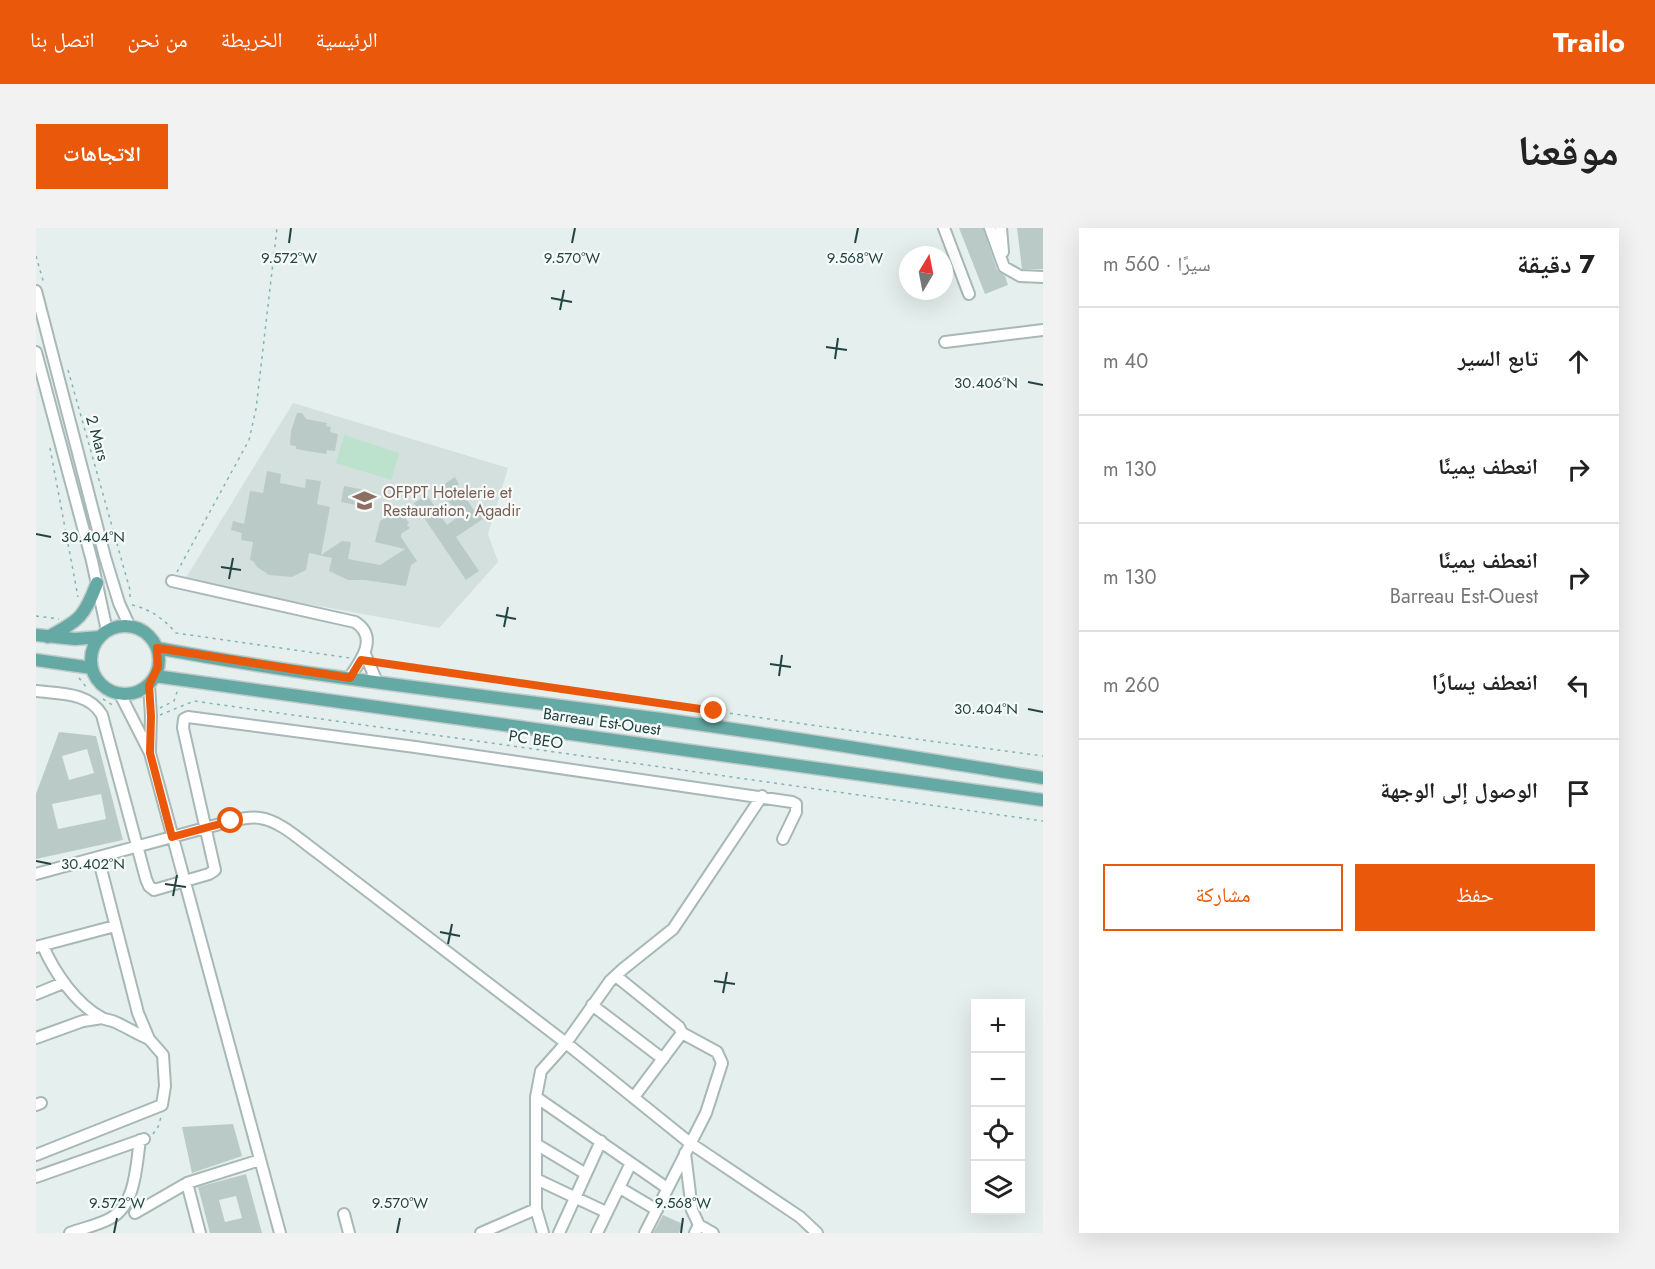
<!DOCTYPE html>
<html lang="ar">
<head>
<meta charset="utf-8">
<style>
  :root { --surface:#fff; --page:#f2f2f2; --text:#222; --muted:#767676; --line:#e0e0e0; --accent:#ea580c }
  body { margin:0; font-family:Jost,"Noto Naskh Arabic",sans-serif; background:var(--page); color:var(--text); direction:rtl }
  .controls { position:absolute; right:18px; bottom:18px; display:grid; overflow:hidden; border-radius:0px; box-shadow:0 6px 24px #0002 }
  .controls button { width:54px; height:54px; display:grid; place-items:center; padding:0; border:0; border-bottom:2px solid var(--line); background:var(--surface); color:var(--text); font:30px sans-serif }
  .compass { position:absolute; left:863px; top:18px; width:54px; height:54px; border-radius:50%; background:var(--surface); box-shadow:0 6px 24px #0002; rotate:10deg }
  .stop { position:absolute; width:18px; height:18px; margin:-14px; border:4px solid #ea580c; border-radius:50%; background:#fff }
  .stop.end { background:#ea580c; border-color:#fff; box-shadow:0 2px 6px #0008 }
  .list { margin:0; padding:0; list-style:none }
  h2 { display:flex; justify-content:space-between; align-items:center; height:78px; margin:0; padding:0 24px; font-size:26px }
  h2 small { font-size:20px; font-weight:400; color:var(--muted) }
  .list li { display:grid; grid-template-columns:39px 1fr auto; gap:18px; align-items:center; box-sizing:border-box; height:108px; padding:0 24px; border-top:2px solid var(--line) }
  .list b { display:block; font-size:22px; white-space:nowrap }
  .list p { margin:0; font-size:20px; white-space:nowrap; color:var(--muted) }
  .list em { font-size:20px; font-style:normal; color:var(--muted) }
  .actions { display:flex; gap:12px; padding:18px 24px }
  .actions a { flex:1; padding:14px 0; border:2px solid var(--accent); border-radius:0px; text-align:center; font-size:21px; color:var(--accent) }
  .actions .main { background:var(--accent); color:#fff }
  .icon { flex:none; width:33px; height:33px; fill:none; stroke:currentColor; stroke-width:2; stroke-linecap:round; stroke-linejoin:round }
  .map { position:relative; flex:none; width:1007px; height:1005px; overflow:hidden; direction:ltr; border-radius:0px }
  header { display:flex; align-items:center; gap:36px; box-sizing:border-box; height:84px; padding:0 30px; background:var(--accent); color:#fff }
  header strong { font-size:28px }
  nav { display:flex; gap:33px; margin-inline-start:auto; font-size:21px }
  .intro { display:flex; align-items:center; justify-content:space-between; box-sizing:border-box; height:144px; padding:0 36px }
  h1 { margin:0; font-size:42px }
  .button { padding:15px 27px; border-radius:0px; background:var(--accent); color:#fff; font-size:21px; font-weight:700 }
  main { display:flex; gap:36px; padding:0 36px }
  aside { flex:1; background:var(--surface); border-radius:0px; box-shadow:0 6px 24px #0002 }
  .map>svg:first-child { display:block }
</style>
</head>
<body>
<header>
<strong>Trailo</strong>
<nav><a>الرئيسية</a><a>الخريطة</a><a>من نحن</a><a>اتصل بنا</a></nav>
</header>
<div class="intro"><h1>موقعنا</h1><a class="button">الاتجاهات</a></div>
<main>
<aside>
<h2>7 دقيقة<small>سيرًا · 560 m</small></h2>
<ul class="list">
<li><svg class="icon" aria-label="ahead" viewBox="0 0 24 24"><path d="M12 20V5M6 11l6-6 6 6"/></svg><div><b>تابع السير</b></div><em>40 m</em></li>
<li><svg class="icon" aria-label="right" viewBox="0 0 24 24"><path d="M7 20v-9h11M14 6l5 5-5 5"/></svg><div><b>انعطف يمينًا</b></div><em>130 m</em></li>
<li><svg class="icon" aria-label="right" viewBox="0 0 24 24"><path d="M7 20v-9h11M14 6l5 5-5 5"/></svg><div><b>انعطف يمينًا</b><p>Barreau Est-Ouest</p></div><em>130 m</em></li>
<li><svg class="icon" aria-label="left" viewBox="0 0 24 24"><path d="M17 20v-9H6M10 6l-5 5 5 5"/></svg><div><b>انعطف يسارًا</b></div><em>260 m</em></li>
<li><svg class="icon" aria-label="arrive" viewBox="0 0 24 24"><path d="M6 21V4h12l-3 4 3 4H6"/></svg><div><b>الوصول إلى الوجهة</b></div></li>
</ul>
<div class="actions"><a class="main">حفظ</a><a>مشاركة</a></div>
</aside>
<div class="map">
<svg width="1007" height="1005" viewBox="0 0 1007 1005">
  <rect width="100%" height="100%" fill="#e5efed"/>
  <path fill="#d3e0dd" d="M257,175L472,240L452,306L462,334L403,400L148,353Z"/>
  <path fill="#bce2ce" d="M308,207L363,225L355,252L300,235Z"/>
  <path fill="#bacbc7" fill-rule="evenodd" d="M923,0H947L961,42L969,48L972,57L949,66Z
    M981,0H1007V41H986Z
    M261,185H266L270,191L291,195L290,198L295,199L294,204L302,206L299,223L291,222L290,226L260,221V218L254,217L255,203Z
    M231,243L245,246L244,255L269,260L270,251L285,253L281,276L294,279L285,327L306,313L315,314L312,331L344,337L369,321L339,314L344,293L363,281L373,295L371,297L374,300L365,306V309L381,333L375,337L370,358L329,352H312L293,343L296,330L273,325L270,342L256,349L233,347L221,339L217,333L214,332L217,314L205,312L206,305L195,302L197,293L208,296L214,263L227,265Z
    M419,249L423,256L421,258L440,285L442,283L447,291L420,309L443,343L430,352L378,275L391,267L411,297L423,288L403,260Z
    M308,258L339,264L336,280L305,274Z
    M23,504L60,508L87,612L0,631V566ZM51,521L58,545L33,552L26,528ZM65,566L70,591L22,601L16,576Z
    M197,896L206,928L156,945L146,899Z
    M210,946L226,1005H174L162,959ZM200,968L206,990L189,994L183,972Z
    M627,987L647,996L643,1005H617Z"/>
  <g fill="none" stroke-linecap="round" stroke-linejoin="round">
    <defs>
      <path id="minor" d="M908,0L933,66
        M954,0L968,39L984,48L1007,49
        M965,0L967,24
        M0,63L69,329L83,375L94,399
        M909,114L1007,102
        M0,124L56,333L71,403
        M136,353L319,394C343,409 325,433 313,450
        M329,426L341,454
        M113,457L115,488L114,522
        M0,463C24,466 53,464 66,487L110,651L113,658L118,662L173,646L179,642L147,500L148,491L152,489L379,519L756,574L760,576V584L747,611
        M84,466L114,525L244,1005
        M0,646L195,593C204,591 214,588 224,590C245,593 265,613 282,625L530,815L654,915L764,989L781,1005
        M7,718C18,744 40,776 66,790C70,792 75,792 79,794C90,799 101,806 113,811
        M0,719L79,698
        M580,748L643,799L646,805L598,869
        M0,766L27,755
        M556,777L627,831
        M0,810L47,793L66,790
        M500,869L631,960
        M0,877L5,875
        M500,916L550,946
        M649,925L656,982L663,997L659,1005
        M0,927L126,877L129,858L127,827L113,811L102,785L62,629
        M0,949L108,911
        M500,951L570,984
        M151,955L164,1005
        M584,960L621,982
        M99,985L151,955L224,932
        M308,986L313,1005
        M663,997L677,1005
        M34,1005C47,1000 63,997 75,990C100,976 100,938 104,912
        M445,1005L500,981
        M507,1005L500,981V869L505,843L530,815L574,753L587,741L637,701L726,568
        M523,1005L565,913
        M561,1005L595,935
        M609,1005L670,885L686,835L681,824L646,805"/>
      <path id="major" d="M55 432a34 34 0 1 1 68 0a34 34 0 1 1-68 0Z
        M0,407L39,411L64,409
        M12,409C44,392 48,389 61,355
        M121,420C282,450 446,467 609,489C742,506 874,529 1007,550
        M0,432L56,440
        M119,448L1007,572"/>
    </defs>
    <use href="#minor" stroke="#a7b8b6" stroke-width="14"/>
    <use href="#major" stroke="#c1cbca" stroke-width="15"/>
    <path stroke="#82b6b0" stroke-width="1.5" stroke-dasharray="3 4.5" stroke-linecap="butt" d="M0,28L8,56
      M32,142L94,362V372
      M14,220L42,369
      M141,344L213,212L220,181L241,0
      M96,377C114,381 128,391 140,405L314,430
      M0,388L23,391
      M345,435L782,498L1007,528
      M43,450L51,460
      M67,471L78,478
      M124,480L138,473L142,461
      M124,487L158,473L1007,593
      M117,906L122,899L125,889"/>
    <use href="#minor" stroke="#fff" stroke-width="10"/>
    <use href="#major" stroke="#65a9a5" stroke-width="12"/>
  </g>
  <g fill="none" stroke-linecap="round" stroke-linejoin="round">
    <path stroke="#ea580c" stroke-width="8" d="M195,593L136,609L114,525L115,488L113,457L122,439L121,420L314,450L325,432L678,483"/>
  </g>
  <path fill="none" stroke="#224441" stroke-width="2" d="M253,15L255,0M536,15L539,0M819,15L822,0M515,70L536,74M524,82L528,62M790,119L811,122M799,131L802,110M992,154L1007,157M0,306L15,309M185,339L205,342M193,351L197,330M460,387L480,391M468,399L472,379M734,436L755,439M743,448L746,427M992,481L1007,484M0,633L15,636M129,656L150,659M137,668L141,647M404,704L424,708M412,716L416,696M678,753L699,756M687,765L691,744M78,1005L81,990M361,1005L364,990M645,1005L647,990"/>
  <defs>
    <symbol id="school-bare" viewBox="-9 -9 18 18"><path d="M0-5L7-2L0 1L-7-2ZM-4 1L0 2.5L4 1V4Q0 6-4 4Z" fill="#8d6e63" stroke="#f6fbfa" stroke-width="2.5" paint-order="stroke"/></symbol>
  </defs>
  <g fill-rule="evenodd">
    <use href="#school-bare" x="312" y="256" width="33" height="33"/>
  </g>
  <g text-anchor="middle" stroke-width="4.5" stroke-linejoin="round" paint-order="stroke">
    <g font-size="16" fill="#224441" stroke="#f6fbfa">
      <text transform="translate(62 210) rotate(74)" y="6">2 Mars</text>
      <text transform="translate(566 493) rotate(8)" y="6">Barreau Est-Ouest</text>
      <text transform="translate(500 511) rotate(8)" y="6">PC BEO</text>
    </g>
    <g font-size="16" fill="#785e54" stroke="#f6fbfa" text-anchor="start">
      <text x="347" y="270">OFPPT Hotelerie et<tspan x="347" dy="18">Restauration, Agadir</tspan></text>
    </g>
  </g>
  <g font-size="15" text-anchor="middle" fill="#224441" stroke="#f6fbfa" stroke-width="4.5" stroke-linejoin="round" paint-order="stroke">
    <text x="253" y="35">9.572°W</text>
    <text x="536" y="35">9.570°W</text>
    <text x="819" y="35">9.568°W</text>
    <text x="950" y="160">30.406°N</text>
    <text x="57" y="314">30.404°N</text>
    <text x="950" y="486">30.404°N</text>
    <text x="57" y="641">30.402°N</text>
    <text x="81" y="980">9.572°W</text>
    <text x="364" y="980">9.570°W</text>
    <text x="647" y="980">9.568°W</text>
  </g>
</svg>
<div class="controls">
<button>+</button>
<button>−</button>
<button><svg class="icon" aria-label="locate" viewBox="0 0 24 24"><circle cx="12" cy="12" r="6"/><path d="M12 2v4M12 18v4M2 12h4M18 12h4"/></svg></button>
<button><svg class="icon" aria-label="layers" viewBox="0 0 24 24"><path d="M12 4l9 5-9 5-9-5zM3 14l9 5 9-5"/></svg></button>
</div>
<svg class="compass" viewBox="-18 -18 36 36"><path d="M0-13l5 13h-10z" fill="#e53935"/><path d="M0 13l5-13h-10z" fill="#767676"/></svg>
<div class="stop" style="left:195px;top:593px"></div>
<div class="stop end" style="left:678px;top:483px"></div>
</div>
</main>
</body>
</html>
